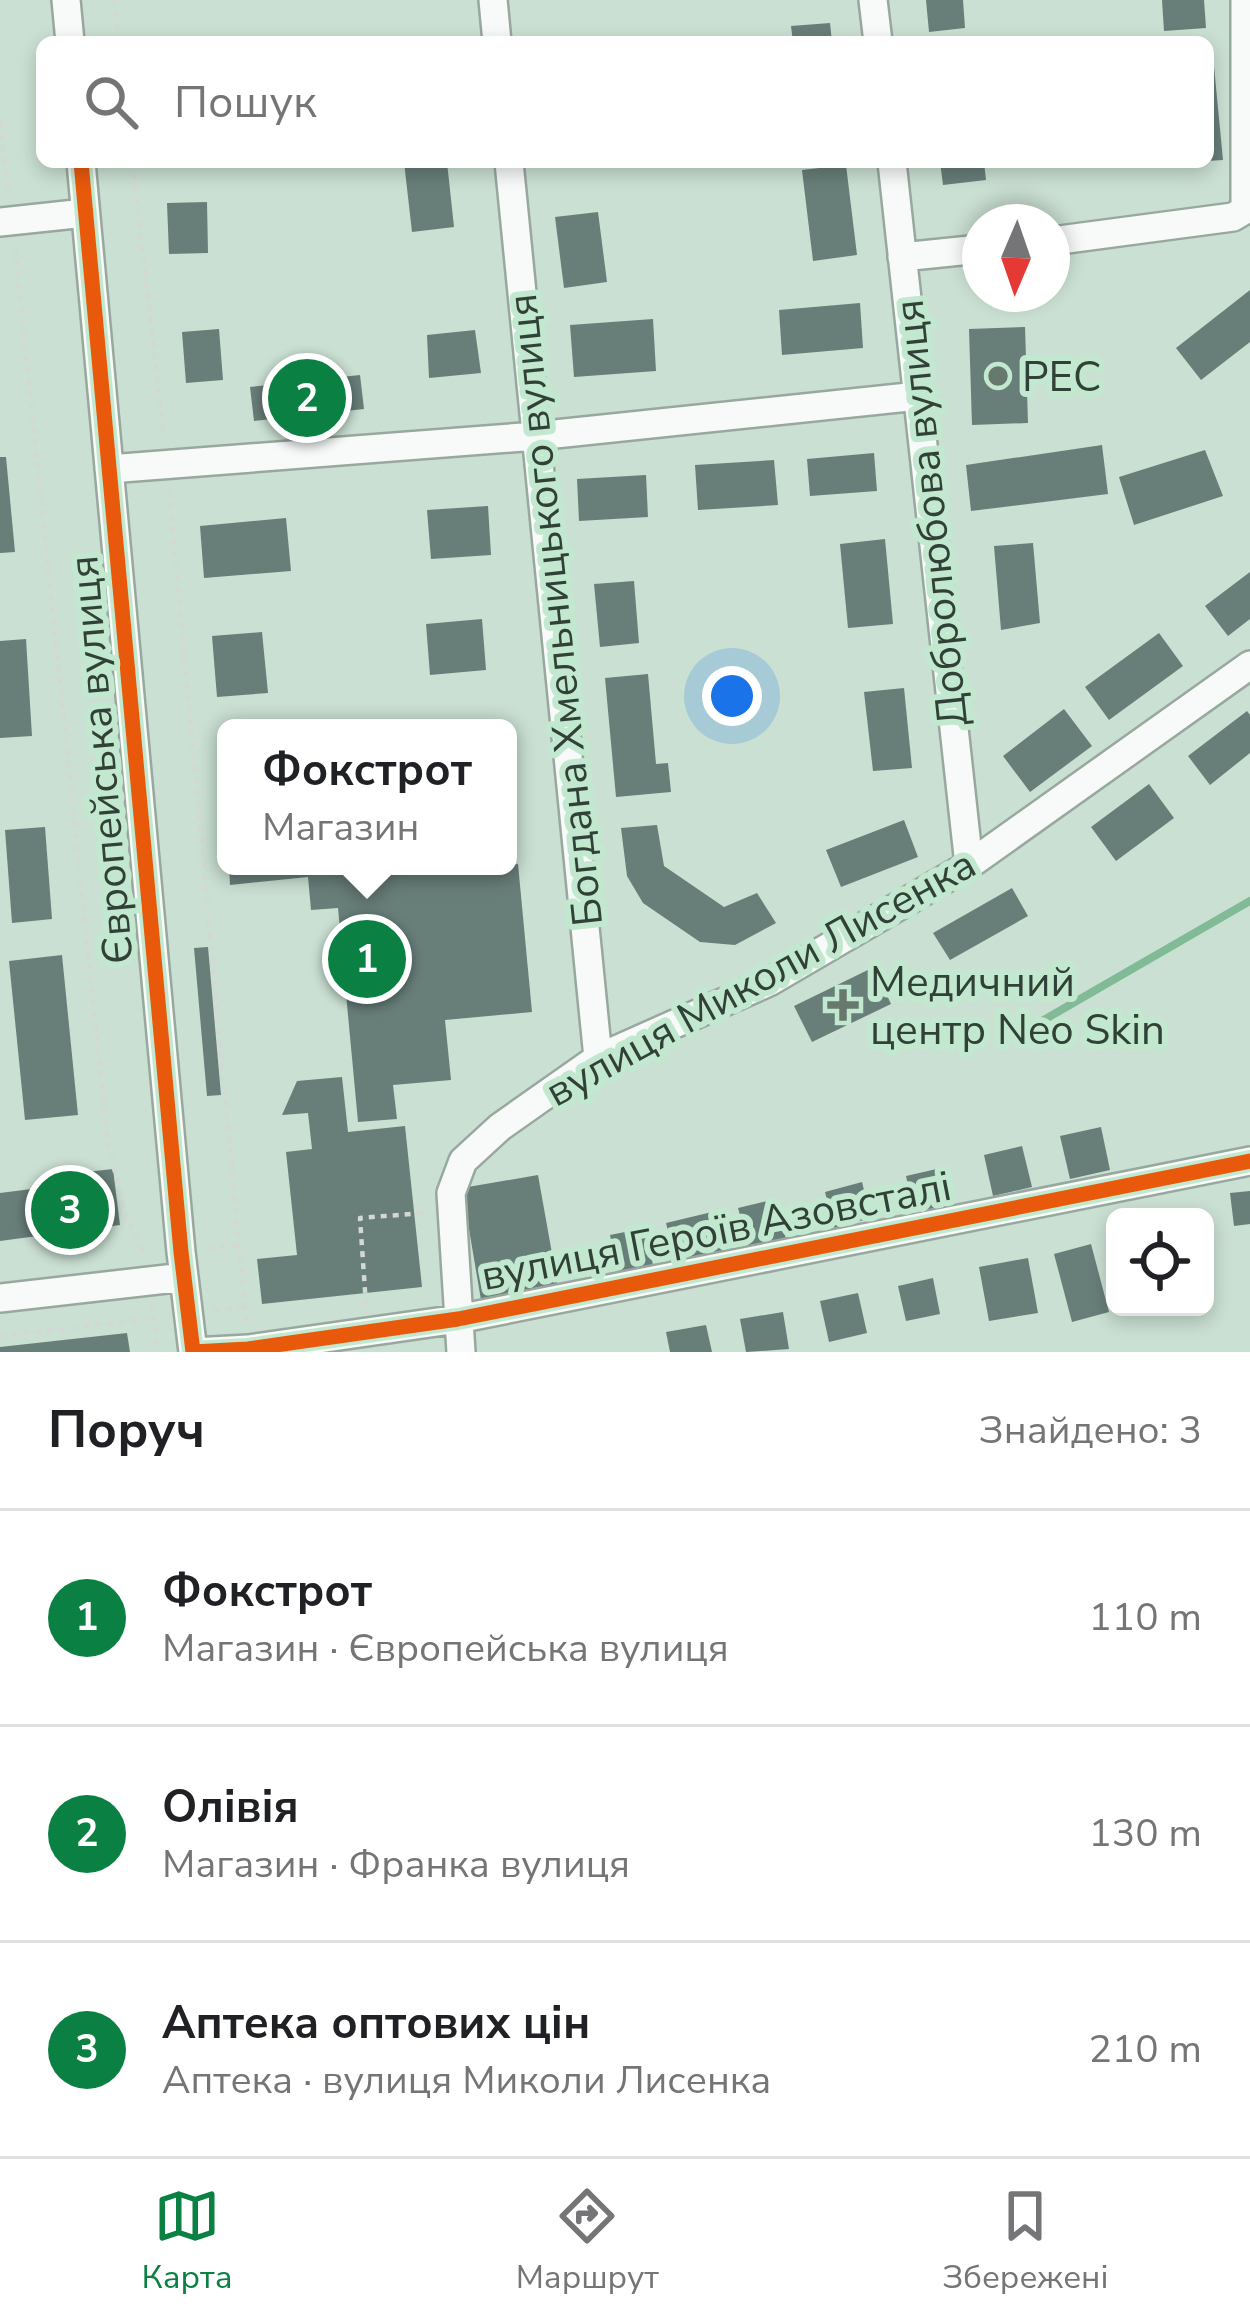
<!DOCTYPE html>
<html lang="uk">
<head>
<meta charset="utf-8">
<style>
  :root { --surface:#fff; --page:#f2f2f2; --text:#202124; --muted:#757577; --line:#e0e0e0; --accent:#0b8043 }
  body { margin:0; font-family:"Nunito Sans",sans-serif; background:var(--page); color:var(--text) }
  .controls { position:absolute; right:36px; bottom:36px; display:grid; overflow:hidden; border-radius:18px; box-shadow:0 6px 18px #0003 }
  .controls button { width:108px; height:108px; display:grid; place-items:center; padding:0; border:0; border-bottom:3px solid var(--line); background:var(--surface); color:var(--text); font:60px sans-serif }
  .compass { position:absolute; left:962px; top:204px; width:108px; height:108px; border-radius:50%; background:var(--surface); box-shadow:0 6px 18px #0003; rotate:182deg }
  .you { position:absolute; left:732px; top:696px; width:42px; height:42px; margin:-30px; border:9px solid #fff; border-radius:50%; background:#1a73e8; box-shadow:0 0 0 18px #1a73e833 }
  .badge { display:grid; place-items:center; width:78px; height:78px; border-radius:50%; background:var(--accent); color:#fff; font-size:39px; font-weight:700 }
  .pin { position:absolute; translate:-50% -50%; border:6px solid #fff; box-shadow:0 3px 12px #0006 }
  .popup { position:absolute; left:217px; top:719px; width:300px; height:156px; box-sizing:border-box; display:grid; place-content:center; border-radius:18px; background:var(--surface); filter:drop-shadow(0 3px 9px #0005); font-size:39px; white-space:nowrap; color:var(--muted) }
  .popup b { font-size:45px; color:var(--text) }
  .popup::after { content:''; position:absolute; left:50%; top:100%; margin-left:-24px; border:24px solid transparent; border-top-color:var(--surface) }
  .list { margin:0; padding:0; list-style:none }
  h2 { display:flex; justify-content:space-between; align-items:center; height:156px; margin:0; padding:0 48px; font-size:51px }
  h2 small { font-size:39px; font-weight:400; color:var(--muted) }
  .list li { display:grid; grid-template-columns:78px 1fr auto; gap:36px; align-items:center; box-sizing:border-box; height:216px; padding:0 48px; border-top:3px solid var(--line) }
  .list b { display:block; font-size:45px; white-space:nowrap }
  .list p { margin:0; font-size:39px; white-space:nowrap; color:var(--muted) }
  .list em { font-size:39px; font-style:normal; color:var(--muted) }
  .icon { flex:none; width:66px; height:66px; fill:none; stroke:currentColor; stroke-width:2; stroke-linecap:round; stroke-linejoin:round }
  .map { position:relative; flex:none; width:1250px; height:1352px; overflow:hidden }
  .search { position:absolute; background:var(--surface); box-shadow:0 6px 18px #0003; left:36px; right:36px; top:36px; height:132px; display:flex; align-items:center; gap:30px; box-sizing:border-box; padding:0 42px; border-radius:18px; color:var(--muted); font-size:45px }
  .sheet { height:804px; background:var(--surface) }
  nav { display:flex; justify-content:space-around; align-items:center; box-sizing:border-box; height:168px; border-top:3px solid var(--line); background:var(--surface); font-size:33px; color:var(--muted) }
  nav a { display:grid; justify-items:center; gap:6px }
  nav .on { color:var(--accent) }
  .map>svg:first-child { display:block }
</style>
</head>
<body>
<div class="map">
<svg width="1250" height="1352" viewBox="0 0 1250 1352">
  <rect width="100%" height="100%" fill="#cae0d2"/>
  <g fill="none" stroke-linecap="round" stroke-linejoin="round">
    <path stroke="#80ba97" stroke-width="8" d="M1042,1021L1250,901"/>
  </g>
  <path fill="#687e79" d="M926,0H963L965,28L929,32Z
    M1162,0H1204L1206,28L1164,31Z
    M830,23L832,42H793L791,26Z
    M1213,56L1223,160L1208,161V57Z
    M404,162H447L454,227L412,232Z
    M940,162H984L986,180L943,185Z
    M846,165L857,255L813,261L802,170Z
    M207,202L208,253L169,254L167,203Z
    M598,212L607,282L564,288L555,217Z
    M1250,290V342L1201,380L1176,348Z
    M860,303L863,348L782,355L779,310Z
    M653,319L656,371L574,377L570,325Z
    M1025,327L1028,423L972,425L969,329Z
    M219,329L223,380L186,383L182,332Z
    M475,330L481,373L429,378L427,335Z
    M360,375L364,409L254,421L250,387Z
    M1102,445L1108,494L971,511L966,465Z
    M1205,450L1223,496L1134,525L1119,477Z
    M874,453L877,491L810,496L807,459Z
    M0,457H6L15,552L0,553Z
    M774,460L778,505L698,510L695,465Z
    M646,475L648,517L579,521L577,479Z
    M488,506L491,555L431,559L427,510Z
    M286,518L291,571L204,578L200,526Z
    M885,539L893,624L848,628L840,544Z
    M1033,543L1040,623L1001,630L994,546Z
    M1250,572V619L1228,636L1205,606Z
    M634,581L639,643L600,647L594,584Z
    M482,619L486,670L430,675L426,624Z
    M262,632L268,693L217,697L212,636Z
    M1159,633L1183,666L1109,720L1085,687Z
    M26,639L32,736L0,738V641Z
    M648,674L656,764L668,763L671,792L616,797L605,678Z
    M904,688L912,768L873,771L864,692Z
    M1064,709L1092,746L1030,792L1003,756Z
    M1247,711L1250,715V753L1210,785L1188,756Z
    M1149,784L1174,818L1116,861L1091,827Z
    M904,820L918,857L841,887L826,850Z
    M657,825L664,866L724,907L757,893L776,923L735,945L700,942L643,903L627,876L621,828Z
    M45,827L52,919L12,923L5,830Z
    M518,864L532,1012L445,1020L451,1080L393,1085L397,1119L358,1122L338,908L311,910L308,877L230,885L229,866H490Z
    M1012,888L1028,916L950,960L933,933Z
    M208,947L221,1095L207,1096L194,948Z
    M62,955L78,1115L25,1120L9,961Z
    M874,967L891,1004L812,1042L794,1006Z
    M342,1077L348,1132L405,1126L422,1287L262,1304L257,1259L297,1255L286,1152L312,1149L308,1113L282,1115L297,1081Z
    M1101,1127L1110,1170L1070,1179L1060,1136Z
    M1022,1146L1032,1187L993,1196L984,1155Z
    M941,1168L949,1205L914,1213L906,1176Z
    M113,1169L120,1225L0,1241V1193L79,1183L77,1173Z
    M538,1175L558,1287L481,1300L462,1188Z
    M862,1182L871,1218L834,1228L825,1192Z
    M1250,1191V1224L1234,1226L1230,1193Z
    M776,1199L786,1239L749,1248L738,1208Z
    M712,1212L723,1255L677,1266L666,1223Z
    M645,1228L653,1265L618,1273L610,1235Z
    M1091,1244L1109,1312L1072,1322L1054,1254Z
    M1028,1258L1038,1313L989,1321L979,1267Z
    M933,1278L940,1314L906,1321L898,1286Z
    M858,1293L867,1333L829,1342L820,1301Z
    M783,1312L789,1349L746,1352L740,1319Z
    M706,1325L712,1352H670L666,1332Z
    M127,1333L130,1352H0V1347Z"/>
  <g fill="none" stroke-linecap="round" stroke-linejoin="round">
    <defs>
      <path id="minor" d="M66,0L70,42
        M493,0L497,42
        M873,0L878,42
        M81,162L181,1252L193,1352L248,1349L458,1319L1250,1161
        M509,162L598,1058
        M892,162L969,865
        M1245,210V0
        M0,222L85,213
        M1052,241L1233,217L1250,207
        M902,257L980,249
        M109,469L536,436L918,396
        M0,1298L184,1277
        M461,1352L451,1193L463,1161L500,1127L598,1058L769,982L969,865L1250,665"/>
    </defs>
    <use href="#minor" stroke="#98a89e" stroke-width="32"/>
    <path stroke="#d2d8d4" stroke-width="4.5" stroke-dasharray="6 6" stroke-linecap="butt" d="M114,0L119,42
      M0,122L9,195
      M132,162L164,438
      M15,248L108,1146L128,1221L146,1257
      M169,491L246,1322
      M208,1249L239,1245
      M152,1304L158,1352
      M366,1305L360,1218L423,1213
      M214,1311L245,1307
      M0,1336L155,1318"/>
    <use href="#minor" stroke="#f7faf8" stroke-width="27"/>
    <defs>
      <path id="cycleway" d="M81,162L181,1252L193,1352L248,1349L458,1319L1250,1161"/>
    </defs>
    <use href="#cycleway" stroke="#c2e8cf" stroke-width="22"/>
    <use href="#cycleway" stroke="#e8590c" stroke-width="15"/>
  </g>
  <g fill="#67796d" stroke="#c2e8cf" stroke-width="4.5">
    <circle cx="998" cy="376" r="12"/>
    <path d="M837 987h12v12h12v12h-12v12h-12v-12h-12v-12h12z"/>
  </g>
  <g text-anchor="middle" stroke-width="12" stroke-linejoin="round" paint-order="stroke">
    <g font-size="42" fill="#324137" stroke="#c2e8cf" text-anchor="start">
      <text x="1022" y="391">РЕС</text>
      <text x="870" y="996">Медичний<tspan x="870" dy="48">центр Neo Skin</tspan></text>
    </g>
    <g font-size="42" fill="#324137" stroke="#c2e8cf">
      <text transform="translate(930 513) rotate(-96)" y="15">Добролюбова вулиця</text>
      <text transform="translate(554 610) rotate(-96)" y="15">Богдана Хмельницького вулиця</text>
      <text transform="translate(100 760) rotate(-95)" y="15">Європейська вулиця</text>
      <text transform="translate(760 977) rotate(-29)" y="15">вулиця Миколи Лисенка</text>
      <text transform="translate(716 1230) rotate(-11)" y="15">вулиця Героїв Азовсталі</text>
    </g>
  </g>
</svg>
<div class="controls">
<button><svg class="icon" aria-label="locate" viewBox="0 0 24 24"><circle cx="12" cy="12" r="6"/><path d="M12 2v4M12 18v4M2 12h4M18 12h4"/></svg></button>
</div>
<svg class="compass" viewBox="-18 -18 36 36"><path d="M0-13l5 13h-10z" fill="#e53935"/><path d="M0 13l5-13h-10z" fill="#757577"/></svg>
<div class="you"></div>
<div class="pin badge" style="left:367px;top:959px">1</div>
<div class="popup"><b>Фокстрот</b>Магазин</div>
<div class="pin badge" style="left:307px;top:398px">2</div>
<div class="pin badge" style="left:70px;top:1210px">3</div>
<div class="search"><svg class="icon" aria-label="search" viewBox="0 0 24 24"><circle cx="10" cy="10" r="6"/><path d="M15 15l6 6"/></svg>Пошук</div>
</div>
<section class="sheet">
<h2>Поруч<small>Знайдено: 3</small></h2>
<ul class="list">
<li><span class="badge">1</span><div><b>Фокстрот</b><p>Магазин · Європейська вулиця</p></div><em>110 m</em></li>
<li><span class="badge">2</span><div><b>Олівія</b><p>Магазин · Франка вулиця</p></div><em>130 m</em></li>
<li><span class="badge">3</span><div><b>Аптека оптових цін</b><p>Аптека · вулиця Миколи Лисенка</p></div><em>210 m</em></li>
</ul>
</section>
<nav>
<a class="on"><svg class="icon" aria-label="map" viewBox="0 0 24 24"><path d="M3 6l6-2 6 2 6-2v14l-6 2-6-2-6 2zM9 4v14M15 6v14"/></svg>Карта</a>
<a><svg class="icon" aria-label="directions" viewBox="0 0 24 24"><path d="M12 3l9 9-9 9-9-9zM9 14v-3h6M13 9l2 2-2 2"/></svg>Маршрут</a>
<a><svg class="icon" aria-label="saved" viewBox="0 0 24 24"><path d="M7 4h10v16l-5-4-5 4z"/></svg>Збережені</a>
</nav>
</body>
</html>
